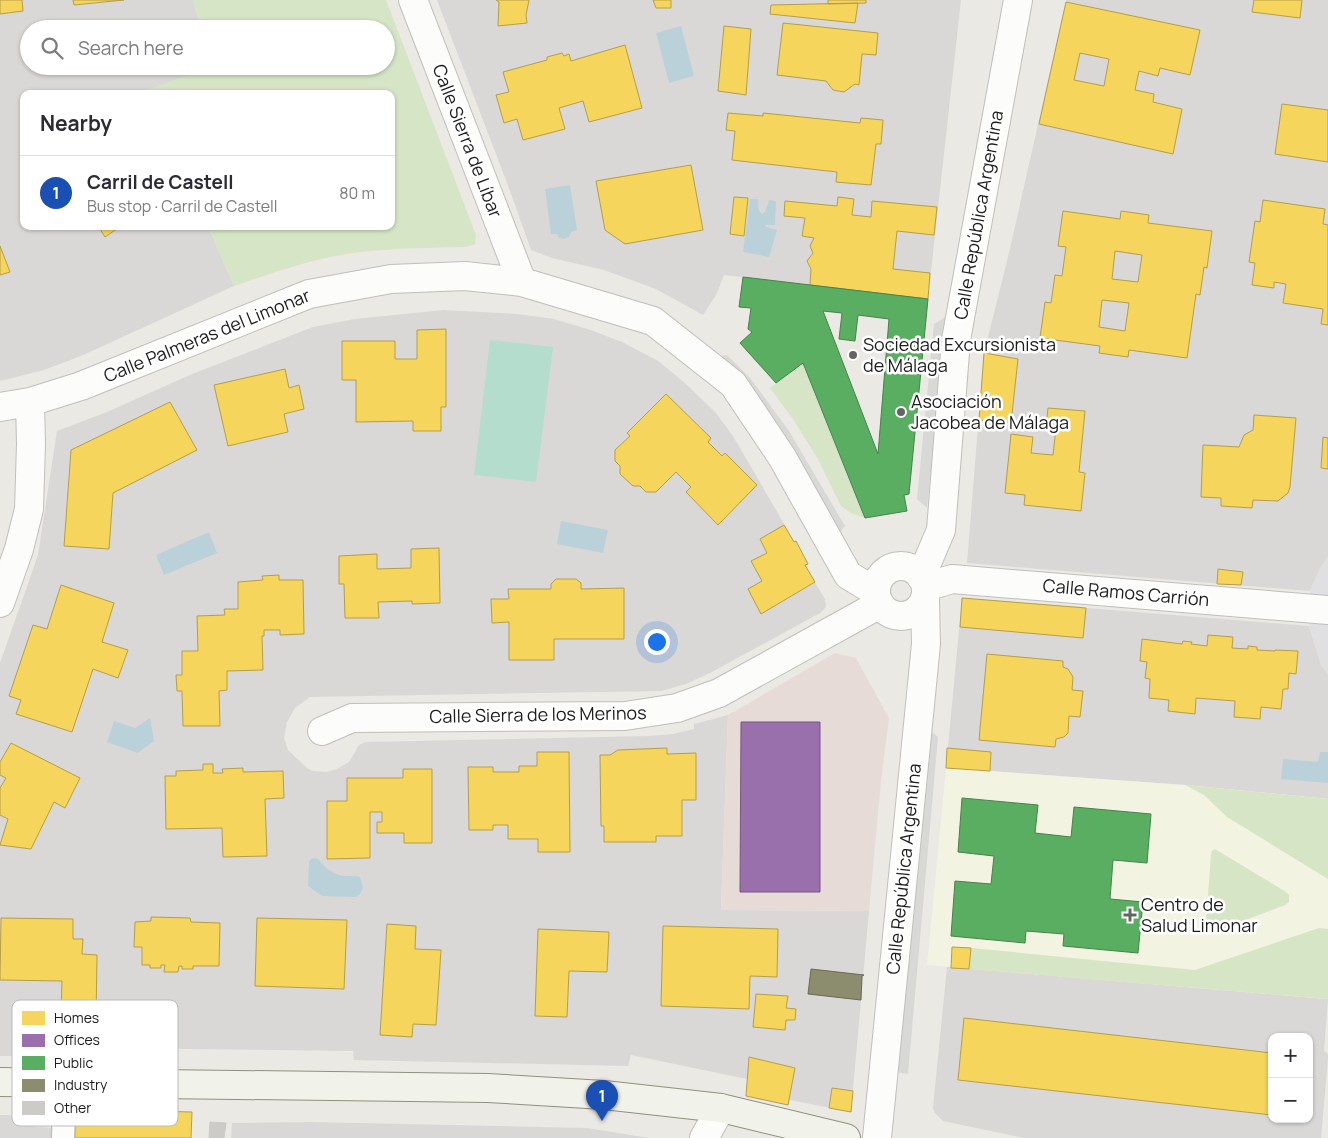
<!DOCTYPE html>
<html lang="en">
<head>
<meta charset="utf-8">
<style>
  :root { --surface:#fff; --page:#f2f2f3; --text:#2b2b33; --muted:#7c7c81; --line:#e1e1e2; --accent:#ea580c }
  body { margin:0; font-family:Manrope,sans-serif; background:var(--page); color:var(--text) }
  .controls { position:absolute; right:15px; bottom:15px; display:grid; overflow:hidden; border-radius:10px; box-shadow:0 1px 4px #0004 }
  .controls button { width:45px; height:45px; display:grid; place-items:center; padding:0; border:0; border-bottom:1px solid var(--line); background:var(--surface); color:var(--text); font:25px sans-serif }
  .you { position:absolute; left:656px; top:641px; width:18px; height:18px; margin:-12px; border:4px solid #fff; border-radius:50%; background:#1a73e8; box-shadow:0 0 0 8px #1a73e833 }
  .badge { display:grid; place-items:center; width:32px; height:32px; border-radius:50%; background:var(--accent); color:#fff; font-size:16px; font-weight:700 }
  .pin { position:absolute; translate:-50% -41px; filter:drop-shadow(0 1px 2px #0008) }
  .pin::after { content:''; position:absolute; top:26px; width:18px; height:15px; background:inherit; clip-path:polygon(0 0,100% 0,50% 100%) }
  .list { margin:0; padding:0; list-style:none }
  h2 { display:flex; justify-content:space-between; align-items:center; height:65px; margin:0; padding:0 20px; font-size:21px }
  h2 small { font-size:16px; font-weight:400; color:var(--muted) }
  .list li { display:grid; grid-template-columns:32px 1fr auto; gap:15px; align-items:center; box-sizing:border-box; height:75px; padding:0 20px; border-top:1px solid var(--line) }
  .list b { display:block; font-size:19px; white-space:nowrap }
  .list p { margin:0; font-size:16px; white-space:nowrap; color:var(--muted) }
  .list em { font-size:16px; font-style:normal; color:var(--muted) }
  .icon { flex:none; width:28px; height:28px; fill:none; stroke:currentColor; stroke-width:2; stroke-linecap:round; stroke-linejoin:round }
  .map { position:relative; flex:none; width:1328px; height:1138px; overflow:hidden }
  .search { position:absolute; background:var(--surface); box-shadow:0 1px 4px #0004; left:20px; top:20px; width:375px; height:55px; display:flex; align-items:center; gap:12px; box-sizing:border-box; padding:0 18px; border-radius:28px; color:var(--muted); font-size:19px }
  .panel { position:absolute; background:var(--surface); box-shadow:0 1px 4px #0004; left:20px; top:90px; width:375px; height:140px; border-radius:10px }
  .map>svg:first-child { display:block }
</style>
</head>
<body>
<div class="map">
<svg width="1328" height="1138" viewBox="0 0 1328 1138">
  <rect width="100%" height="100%" fill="#eae9e4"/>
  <path fill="#d9d8d6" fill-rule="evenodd" d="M0,0H193L201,29H29V66L213,67L148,90L149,94H24V226H208L234,286L81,356L44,370L0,381Z
    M437,0H961L928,299L724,275L716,295L703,315L656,289L604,270L552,258L531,250L509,188Z
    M1066,0H1328V557L1320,568L1310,591L967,563L984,353L1009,253Z
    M443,310L517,314L554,319L591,330L622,342L658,361L685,383L716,413L733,436L794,541H796L808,564L805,566L825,599L826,607L820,613L712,672L686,684L661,691L310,697L295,708L287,722L284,738L288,750L307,768L313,771L326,772L337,769L349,762L359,745L366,742L649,736L673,734L694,729V724L728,715L721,910L869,911L851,1112L790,1100L788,1105L746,1096L747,1079L631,1055L628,1066L354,1060L353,1051L104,1048V1056H0V663L38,555L57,431L107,412L192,374L313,327L355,319Z
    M962,598L1309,626L1321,665L1328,674V799L1185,785L946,768Z
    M947,967L1328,999L1324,1051L1328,1054V1058L1321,1138H1024L943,1121L934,1112L933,1107ZM1272,1037H1309V1119H1272Z
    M0,1115L37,1116L36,1127L56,1128V1138H0Z
    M310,1122L587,1128L649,1138H231L232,1123Z"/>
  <path fill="#e7dbd7" d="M835,653L856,658L889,718L881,781L869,911L721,910L728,715Z"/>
  <path fill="#f2f3e0" d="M946,768L1185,785L1328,799V999L927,965Z"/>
  <path fill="#d8d8d6" d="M947,316L927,508L917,499L934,324Z
    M727,355L751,379L789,431L845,526L837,536L714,357Z
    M929,729L938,737L908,1074L895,1072Z"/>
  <path fill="#d5e5c6" d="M193,0H386L476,235L475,244L466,247C419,248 372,248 325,258C294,265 264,276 234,286L208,226H391V94H149L147,90L213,66H386V29H201Z
    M803,363L865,518L851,513L841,506L818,459L793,419L770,388Z
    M1185,785L1328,799V879L1227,817L1204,795Z
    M1215,849L1286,892L1289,895V902L1285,905L1217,931L1208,928L1206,921L1211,855L1212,851Z
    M1319,928L1328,929V999L969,969L971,948L1195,970Z"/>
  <path fill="#b4ddce" d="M490,340L553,347L536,482L474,475Z"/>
  <path fill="#e0dfe2" d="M1328,557V674L1321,665L1309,626L1310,591L1320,568Z"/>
  <path fill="#bbd1da" d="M681,26L694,76L669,83L656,33Z
    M570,185L577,230L571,232L569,237L564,239L559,238L557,234H551L545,189Z
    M750,199H758L759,211L762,214L765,212L769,200L776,201L775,225H765L766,227L777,230L769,257L743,252Z
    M561,521L608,530L603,553L557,544Z
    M209,532L217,553L164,575L156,555Z
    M150,718L154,741L138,753L107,742L114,721L135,728Z
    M1320,752H1328V783L1281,779L1283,759L1318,762Z
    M315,858L318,859C325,868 334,876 347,876C353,876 354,875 360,877L363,888L360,894L356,897L322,896L308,886L309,862L311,859Z"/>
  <path fill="#f6d55c" stroke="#b59e49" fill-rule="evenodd" d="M0,0H22L23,11L0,14Z
    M73,0H124L74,5Z
    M496,0H529L526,15L527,23L498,26L499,2Z
    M653,0H671V8H656Z
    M828,0H866V3L828,4Z
    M1254,0H1302L1300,18L1252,12Z
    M1066,2L1200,30L1190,75L1160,68L1158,76L1139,71L1135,90L1154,94L1153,102L1182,109L1173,154L1039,124ZM1080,53L1109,59L1104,86L1074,80Z
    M858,3L855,23L770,14L771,5Z
    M783,23L878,33L876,55L862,54L859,85L855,84L844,92L833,90L826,81L777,75Z
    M724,26L751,29L746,95L718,91Z
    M625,45L642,108L589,122L583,101L559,108L565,129L523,140L517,119L504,123L496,95L509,92L503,72L547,60V57L562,53L564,56L569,54L571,61Z
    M1282,104L1328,110V162L1275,154Z
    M728,113L763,116V113L860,123L861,118L883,120L881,144H876L871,185L836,182L837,172L732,160L735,131L726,130Z
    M691,165L703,230L625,244L605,230L596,181Z
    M734,197L748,198L744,236L730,234Z
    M838,197L854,199L852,215L871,217L872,201L937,207L934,235L897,231L896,240L893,269L930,273L928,299L810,285L811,269L807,261L813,253L810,246L814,238L802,236L805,218L784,216L785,201L837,206Z
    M1263,200L1325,209L1323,224L1328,225V325L1321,324L1323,309L1283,303L1286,284L1274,282V288L1252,285L1255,263L1249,262L1255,221L1260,222Z
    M1063,211L1120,219L1121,211L1149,215L1148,223L1212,231L1207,268L1204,267L1200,295L1196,294L1187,358L1129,350L1128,357L1099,353L1100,346L1040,338L1045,302L1051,303L1055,275L1062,276L1066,247L1058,246ZM1115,251L1142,255L1138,282L1112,279ZM1102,300L1129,303L1125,331L1099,327Z
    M98,226H121L105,237Z
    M0,246L10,272L0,275Z
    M446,329V407H441V431H413V421L356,422V380H342V341H395V359H417V330Z
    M984,353L1018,359L1011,423L979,420Z
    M285,369L289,388L299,385L304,409L284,414L288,432L228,446L214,385Z
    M666,394L711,438L708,442L722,456L725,453L757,485L718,525L686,492L691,487L676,472L656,492H646L640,486H633L620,474V466L615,461V450L630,436L627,433Z
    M170,402L197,450L113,493L109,549L64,546L71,450Z
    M1048,408L1085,411L1079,472L1085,473L1081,511L1024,505L1025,495L1005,493L1011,434L1033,437L1031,453L1053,455L1056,428L1046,427Z
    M1254,415L1296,418L1290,487L1288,493L1278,501L1253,500L1252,508L1221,506V498L1201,497L1203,445L1239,447L1244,435L1253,430Z
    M1323,437L1328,438V469L1321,468Z
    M784,525L794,542L796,541L808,564L805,565L815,582L761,614L748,589L762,581L751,561L767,553L760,539Z
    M439,548L440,603L412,604V601L378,602L379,618H345L344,584H339V556L377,554V569L411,568V549Z
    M1218,569L1243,572L1241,585L1217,584Z
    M279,575V580H303L304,634L280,635V630H264V636H262L263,670L227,671V690L219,691L220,726H183L182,691H177L176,675H182V651H198L197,616L225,615L224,609H238V582L263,580L262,576Z
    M556,579H576L581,583V589L624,588V639H554V660H509V622L492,623L491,599H509L508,589H551V584Z
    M61,585L114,603L102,642L128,650L118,678L93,669L72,732L16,714L21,700L9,696L33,625L47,629Z
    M962,598L1086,608L1083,638L960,627Z
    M1208,635L1233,637L1232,648L1248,649V646L1257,647V650L1275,651V650L1298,651L1296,674L1289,673L1288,689H1283L1281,709L1261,707L1260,719L1234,717L1235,701L1196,698L1195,714L1168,711L1169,700L1149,698L1150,679L1145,678L1147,662L1140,661L1142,639L1182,644L1183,641L1192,642L1191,644L1207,646Z
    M987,654L1063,661V667L1068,669L1073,677L1072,690L1083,691L1080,717L1069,716L1068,733L1064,737L1056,739L1055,747L979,740Z
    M11,743L80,778L65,808L54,802L31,849L0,845L8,819L0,815V788L6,778L0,775V762Z
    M667,748V754L696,753V800H682V836H656V842H604V826H601L600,755H610L618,750Z
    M947,748L991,752L990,771L946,768Z
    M537,752H569L570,852H538V839H508V825H493V830H469L468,767H493V772H519V766H537Z
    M203,764H213V773H223L222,769L243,768V772L283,771L284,798L265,799L267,856L223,857L222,828L166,829L165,776H176V771L203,770Z
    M403,769H432V843H404V833H377V822H382V812H370V858L327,859V801H347V778H403Z
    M151,917L190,918L191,922L220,923L219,966H193V969H182V966H179L178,972H164L165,965H161V968H150V965H142V947H134L135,922L151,921Z
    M1,918L73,919V939H83L82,954L97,955L96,1017L61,1016L62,981L0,980Z
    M257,918L347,920L344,989L255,986Z
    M387,924L416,926L415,949L441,950L436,1025L413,1024L412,1037L380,1035Z
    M663,926L778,929L777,977L750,976L749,1009L661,1006Z
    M538,929L609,932L607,972L569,971L567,1017L535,1016Z
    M952,947L971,948L969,969L951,968Z
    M756,994L788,996L786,1008L796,1009L795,1020H786L785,1030L753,1027Z
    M964,1018L1272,1053V1115L958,1080Z
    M749,1057L795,1068L788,1105L746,1096Z
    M832,1088L853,1091L851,1112L829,1108Z
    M77,1109L192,1112L191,1138H75Z"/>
  <path fill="#9970ab" stroke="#745780" d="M741,722H820V892H740Z"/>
  <path fill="#5aae61" stroke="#47824c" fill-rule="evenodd" d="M743,277L928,299L909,494L904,495L907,511L865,518L803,363L776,383L740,343L752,332L748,329L751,308L739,307ZM823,311L842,313L839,339L855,341L858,315L889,319L878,454Z
    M962,798L1038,805L1035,833L1071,837L1074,807L1151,814L1147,863L1113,860L1110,899L1143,902L1138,953L1063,946L1064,934L1026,931L1025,943L951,936L955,881L991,884L994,856L958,852Z"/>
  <path fill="#8c8c6e" stroke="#6a6a55" d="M811,969L864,975L862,976L861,1000L808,994Z"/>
  <path fill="#cdcbc7" stroke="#cdcac6" d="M210,1122L226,1123L224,1138H209Z"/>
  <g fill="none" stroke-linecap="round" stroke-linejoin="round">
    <defs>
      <path id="lane" d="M63,1138L65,1082"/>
      <path id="street" d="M413,0L522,282
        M0,407L30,402L81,386L309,294L391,279L465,276L522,282L653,321L733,384L782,457L848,575L876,592
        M876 591a25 25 0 1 1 50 0a25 25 0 1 1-50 0Z
        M921,577L941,530L956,340L1018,0
        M926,587L952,579L1328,610
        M0,603L19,549L29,509L31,444L30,402
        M322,731L352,718L625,716L677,708L719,693L880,604
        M704,1138L721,1108
        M877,1138L926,644L925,599"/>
      <path id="secondary" d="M0,1082L488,1088L604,1095L721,1108L846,1138"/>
    </defs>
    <use href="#lane" stroke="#c0bfbd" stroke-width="25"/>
    <use href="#street" stroke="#c0bfbd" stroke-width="30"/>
    <use href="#secondary" stroke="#8f917f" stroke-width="30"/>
    <use href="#lane" stroke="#fcfcfb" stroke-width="22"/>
    <use href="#street" stroke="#fcfcfb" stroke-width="28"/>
    <use href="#secondary" stroke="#f1f2ea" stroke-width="28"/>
  </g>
  <g fill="#646462" stroke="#fff" stroke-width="2">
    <circle cx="853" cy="355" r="5"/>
    <circle cx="901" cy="412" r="5"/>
    <path d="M1127.5 907.5h5v5h5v5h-5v5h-5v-5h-5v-5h5z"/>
  </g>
  <g text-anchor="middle" stroke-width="5" stroke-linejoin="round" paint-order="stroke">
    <g font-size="18" fill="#1c1c1c" stroke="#fff">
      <text transform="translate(467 141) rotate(69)" y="6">Calle Sierra de Líbar</text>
      <text transform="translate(979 215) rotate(-80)" y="6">Calle República Argentina</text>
      <text transform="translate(207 336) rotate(-22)" y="6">Calle Palmeras del Limonar</text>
      <text transform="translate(1126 593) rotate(5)" y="6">Calle Ramos Carrión</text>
      <text transform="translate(538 715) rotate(-1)" y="6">Calle Sierra de los Merinos</text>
      <text transform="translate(904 869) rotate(-84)" y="6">Calle República Argentina</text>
    </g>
    <g font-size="18" fill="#1c1c1c" stroke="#fff" text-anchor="start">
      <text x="863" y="351">Sociedad Excursionista<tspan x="863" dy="21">de Málaga</tspan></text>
      <text x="911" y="408">Asociación<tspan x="911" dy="21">Jacobea de Málaga</tspan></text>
      <text x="1141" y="911">Centro de<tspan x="1141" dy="21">Salud Limonar</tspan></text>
    </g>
  </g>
  <rect x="12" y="1000" width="166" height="126" rx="8" fill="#fff" stroke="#bbb" stroke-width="1"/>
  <rect x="22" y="1011" width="23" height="14" fill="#f6d55c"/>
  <rect x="22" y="1034" width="23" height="13" fill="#9970ab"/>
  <rect x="22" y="1056" width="23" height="14" fill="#5aae61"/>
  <rect x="22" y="1079" width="23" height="13" fill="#8c8c6e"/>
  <rect x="22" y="1101" width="23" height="14" fill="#cdcbc7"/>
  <g font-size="14" fill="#1c1c1c">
    <text x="54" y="1023">Homes</text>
    <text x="54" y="1045">Offices</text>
    <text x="54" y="1068">Public</text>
    <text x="54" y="1090">Industry</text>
    <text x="54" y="1113">Other</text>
  </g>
</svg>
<div class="controls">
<button>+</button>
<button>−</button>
</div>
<div class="you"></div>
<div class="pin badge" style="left:602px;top:1121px;background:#1a4fb4">1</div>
<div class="search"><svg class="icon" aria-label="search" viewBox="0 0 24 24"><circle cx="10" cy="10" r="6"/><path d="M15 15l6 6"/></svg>Search here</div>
<section class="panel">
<h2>Nearby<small></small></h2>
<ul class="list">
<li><span class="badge" style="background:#1a4fb4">1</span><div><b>Carril de Castell</b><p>Bus stop · Carril de Castell</p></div><em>80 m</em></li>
</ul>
</section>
</div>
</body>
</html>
